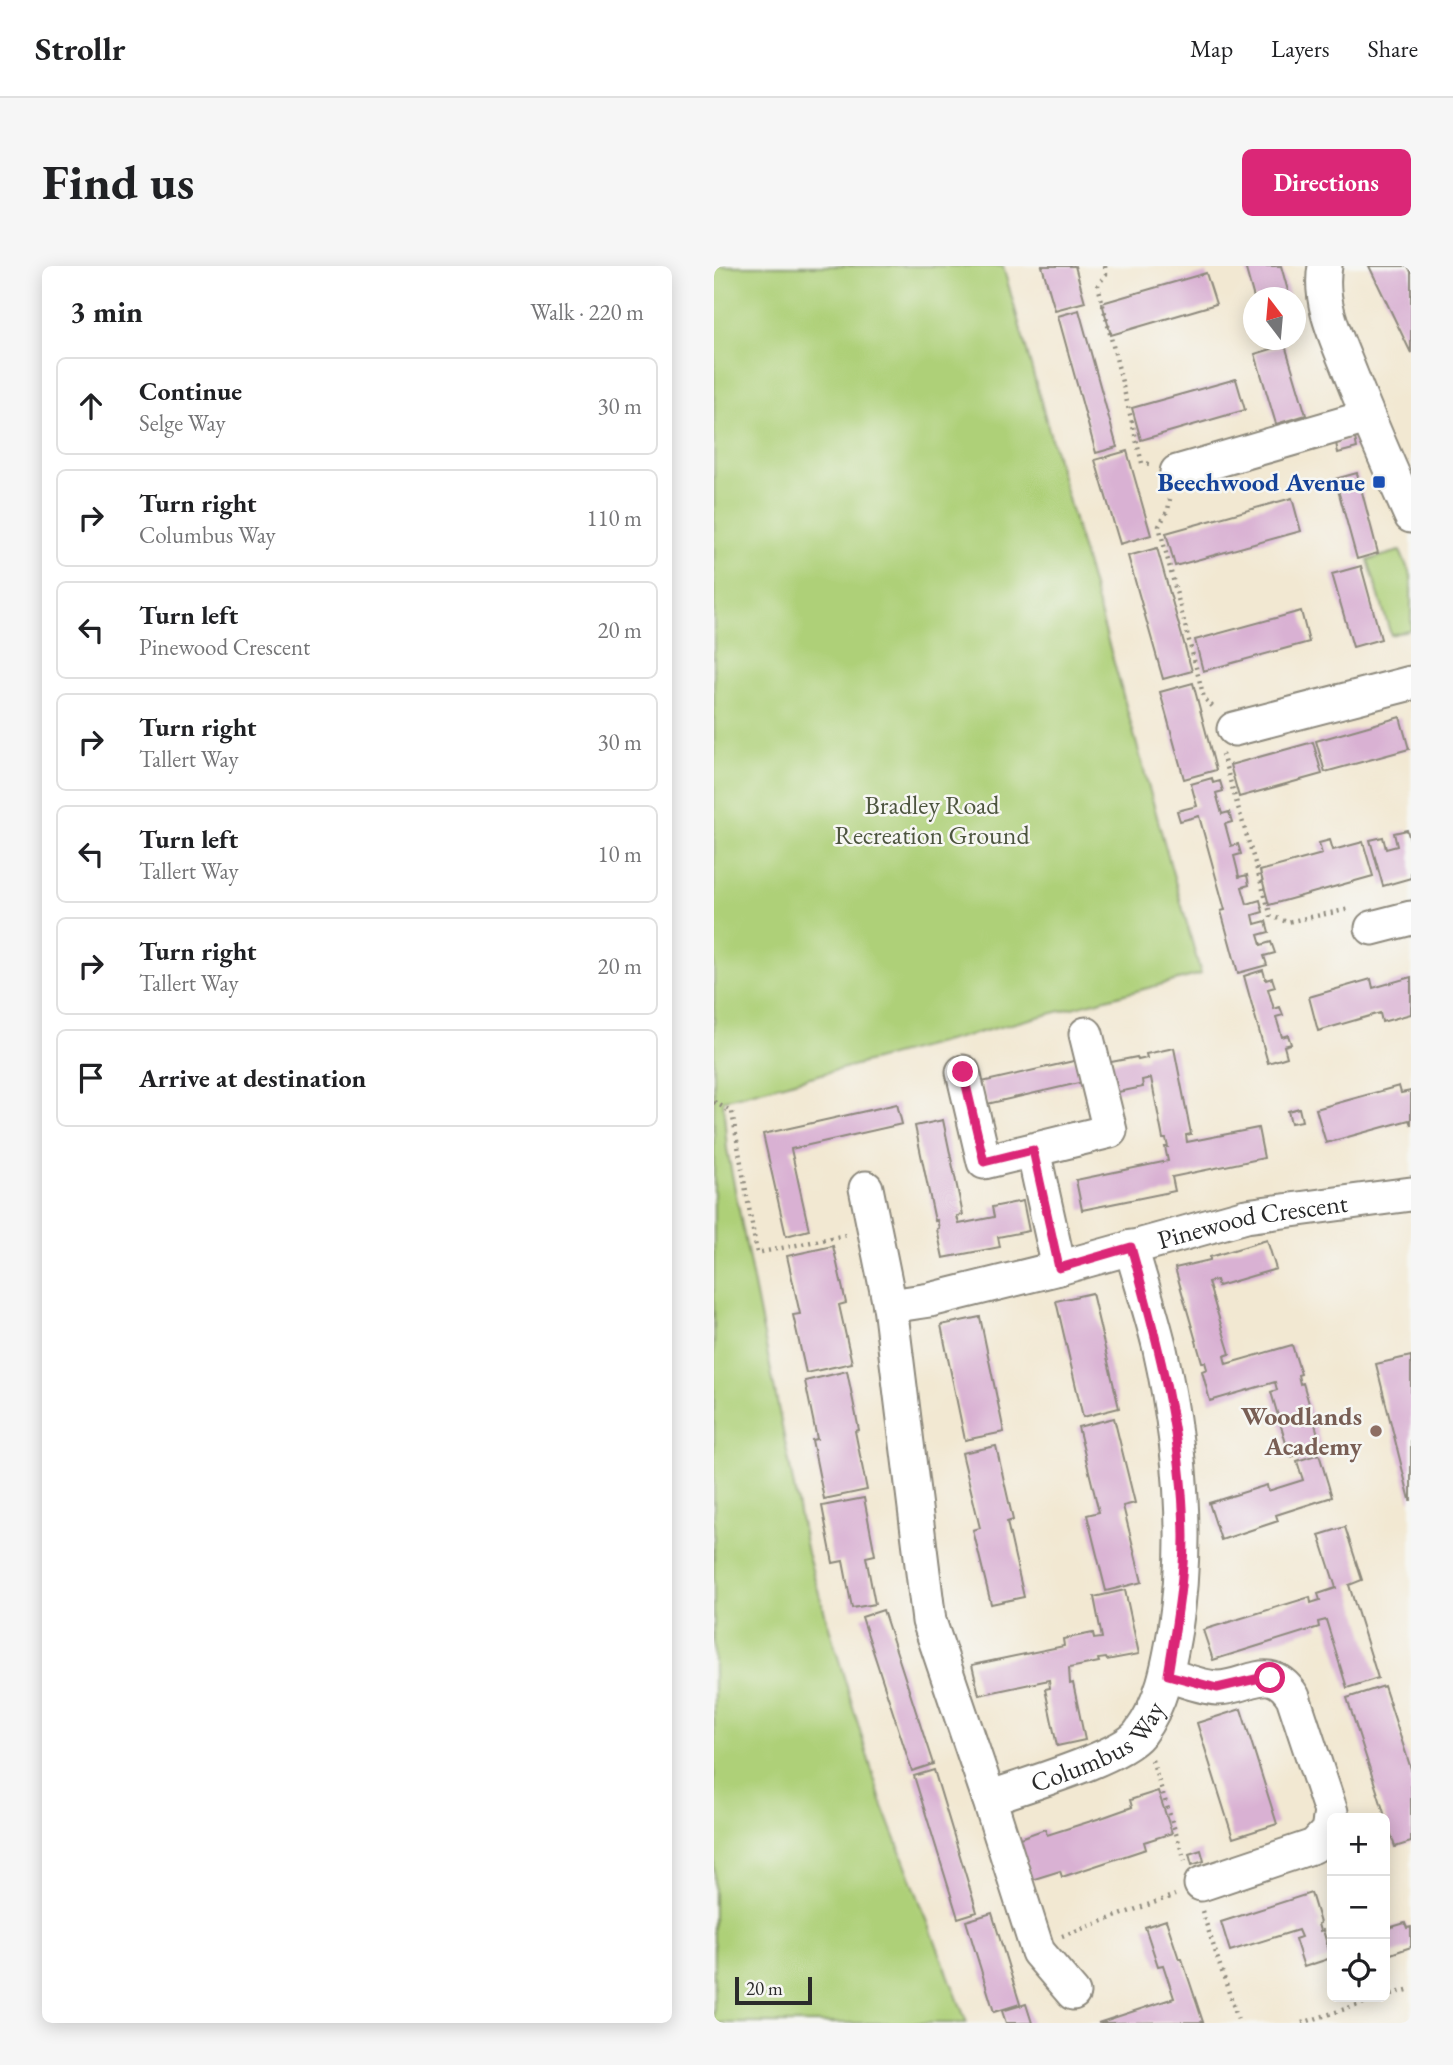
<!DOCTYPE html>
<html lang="en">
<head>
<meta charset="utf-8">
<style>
  :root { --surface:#fff; --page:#f6f6f6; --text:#202124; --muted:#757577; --line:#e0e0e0; --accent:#db2777 }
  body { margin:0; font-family:"EB Garamond",serif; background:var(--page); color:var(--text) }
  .controls { position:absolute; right:21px; bottom:21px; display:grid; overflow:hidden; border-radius:10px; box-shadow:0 4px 18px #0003 }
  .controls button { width:63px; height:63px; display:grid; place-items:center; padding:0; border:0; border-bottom:2px solid var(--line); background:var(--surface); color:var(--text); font:35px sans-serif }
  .compass { position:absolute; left:529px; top:21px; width:63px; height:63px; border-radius:50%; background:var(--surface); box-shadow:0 4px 18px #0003; rotate:344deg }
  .scale { position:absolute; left:21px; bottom:18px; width:77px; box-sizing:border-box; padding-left:7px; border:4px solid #2b2b2b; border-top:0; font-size:19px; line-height:24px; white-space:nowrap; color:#2b2b2b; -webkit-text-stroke:5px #f6f6f2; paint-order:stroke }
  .stop { position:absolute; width:21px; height:21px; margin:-16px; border:5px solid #db2777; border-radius:50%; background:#fff }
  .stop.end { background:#db2777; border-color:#fff; box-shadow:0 2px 7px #0008 }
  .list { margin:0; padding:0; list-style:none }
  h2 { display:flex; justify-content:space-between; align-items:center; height:91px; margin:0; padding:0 28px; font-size:30px }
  h2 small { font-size:23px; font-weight:400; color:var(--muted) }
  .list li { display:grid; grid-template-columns:46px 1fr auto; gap:21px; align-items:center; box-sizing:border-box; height:98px; margin:0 14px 14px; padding:0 14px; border:2px solid var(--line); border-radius:10px }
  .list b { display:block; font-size:26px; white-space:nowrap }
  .list p { margin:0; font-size:23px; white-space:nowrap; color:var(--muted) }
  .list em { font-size:23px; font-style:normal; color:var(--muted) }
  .icon { flex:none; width:38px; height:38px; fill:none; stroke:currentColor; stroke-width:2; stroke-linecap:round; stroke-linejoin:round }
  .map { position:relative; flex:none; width:697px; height:1757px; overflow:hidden; border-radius:10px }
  header { display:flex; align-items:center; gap:42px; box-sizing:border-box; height:98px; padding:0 35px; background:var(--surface); border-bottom:2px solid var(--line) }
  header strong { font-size:33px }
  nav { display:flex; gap:38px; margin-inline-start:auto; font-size:24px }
  .intro { display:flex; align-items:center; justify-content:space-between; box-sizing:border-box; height:168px; padding:0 42px }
  h1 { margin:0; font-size:49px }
  .button { padding:18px 32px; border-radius:10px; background:var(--accent); color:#fff; font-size:24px; font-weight:700 }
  main { display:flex; gap:42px; padding:0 42px }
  aside { flex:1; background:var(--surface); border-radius:10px; box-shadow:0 4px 18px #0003 }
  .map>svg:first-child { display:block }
</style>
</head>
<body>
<header>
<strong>Strollr</strong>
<nav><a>Map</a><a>Layers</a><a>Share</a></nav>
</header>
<div class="intro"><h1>Find us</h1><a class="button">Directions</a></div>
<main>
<aside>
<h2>3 min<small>Walk · 220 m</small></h2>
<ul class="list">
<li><svg class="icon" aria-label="ahead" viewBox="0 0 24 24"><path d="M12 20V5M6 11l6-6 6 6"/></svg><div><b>Continue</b><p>Selge Way</p></div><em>30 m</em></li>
<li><svg class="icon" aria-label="right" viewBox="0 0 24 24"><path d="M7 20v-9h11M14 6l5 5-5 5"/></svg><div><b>Turn right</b><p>Columbus Way</p></div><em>110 m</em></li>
<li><svg class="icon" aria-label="left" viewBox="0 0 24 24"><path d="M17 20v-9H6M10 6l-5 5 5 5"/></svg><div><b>Turn left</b><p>Pinewood Crescent</p></div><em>20 m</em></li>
<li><svg class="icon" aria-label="right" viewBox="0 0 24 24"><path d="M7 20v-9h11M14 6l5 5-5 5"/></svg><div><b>Turn right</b><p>Tallert Way</p></div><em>30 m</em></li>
<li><svg class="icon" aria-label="left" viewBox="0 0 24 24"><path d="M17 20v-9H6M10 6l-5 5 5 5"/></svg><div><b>Turn left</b><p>Tallert Way</p></div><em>10 m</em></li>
<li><svg class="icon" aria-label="right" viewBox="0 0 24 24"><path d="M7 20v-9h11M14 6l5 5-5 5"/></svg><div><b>Turn right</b><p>Tallert Way</p></div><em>20 m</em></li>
<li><svg class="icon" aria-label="arrive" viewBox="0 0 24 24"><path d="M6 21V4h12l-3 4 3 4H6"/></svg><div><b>Arrive at destination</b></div></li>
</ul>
</aside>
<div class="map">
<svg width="697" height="1757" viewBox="0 0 697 1757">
  <rect width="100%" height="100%" fill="#f6f6f2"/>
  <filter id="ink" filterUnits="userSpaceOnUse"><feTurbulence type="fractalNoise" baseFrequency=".0143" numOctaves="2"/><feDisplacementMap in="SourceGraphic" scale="14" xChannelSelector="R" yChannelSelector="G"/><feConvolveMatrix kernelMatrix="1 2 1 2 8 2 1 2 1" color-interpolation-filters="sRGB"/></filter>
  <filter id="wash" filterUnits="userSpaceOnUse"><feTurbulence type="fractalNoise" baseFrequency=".00686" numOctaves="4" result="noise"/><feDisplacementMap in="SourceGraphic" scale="28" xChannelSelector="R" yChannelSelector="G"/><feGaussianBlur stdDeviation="1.57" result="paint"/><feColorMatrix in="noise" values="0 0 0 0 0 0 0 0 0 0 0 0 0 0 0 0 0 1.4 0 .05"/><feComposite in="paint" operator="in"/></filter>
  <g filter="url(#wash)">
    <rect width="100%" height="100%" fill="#f2e8d2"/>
    <path fill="#aed078" stroke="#6c7e52" stroke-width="2" d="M0,0H289L487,708L9,834L13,883L93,1287L167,1535L253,1757H0Z
      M686,285L697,310V363L677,369L654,294Z"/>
    <g id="blocks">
      <path fill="#d9b1d3" d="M328,0H361L371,36L341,44Z
        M531,0H567L576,32H540Z
        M655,0H694L697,6V87Z
        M492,7L502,38L397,69L388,37Z
        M365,44L403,181L382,187L344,50Z
        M571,79L592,149L562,158L541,88Z
        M522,113L531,144L427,174L418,142Z
        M641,172L643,182L624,187L622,177Z
        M413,185L437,269L406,278L381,194Z
        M643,207L664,287L643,293L621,213Z
        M578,232L587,265L461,300L452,267Z
        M443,282L478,405L449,413L414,290Z
        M647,300L667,373L639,381L618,308Z
        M587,345L595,376L489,405L481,374Z
        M479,417L502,504L470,513L446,426Z
        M686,451L695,483L611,506L602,475Z
        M599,476L608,508L525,531L516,499Z
        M498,512L499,517L506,515L509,525L502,527L508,548L515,546L518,556L511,558L517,580L524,578L527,588L520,590L524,606L525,611L533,609L535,619L528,621L533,638L546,634L549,646L539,649L541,658L552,655L555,666L544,669L547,679L557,676L561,687L550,690L553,699L524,707L507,645L511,644L485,550L466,555L463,545L483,540L477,518Z
        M693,564L697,577V612L669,620L656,574L669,571L672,583L683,580L680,567Z
        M616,574L619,584L649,576L659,610L555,639L546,605L608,588L605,577Z
        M549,704L552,714L558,712L561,721L554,723L560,743L566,741L569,749L562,751L568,771L574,769L577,778L570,780L573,791L554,797L530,710Z
        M697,711V748L668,756L666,747L604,765L595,731L657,713L659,722Z
        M460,782L477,868L472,869L473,876L544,862L550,892L458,911L461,925L368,944L362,914L454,895L451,881H454L452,873H449L437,812L428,814L429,821L399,827L392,797L423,791L424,794L433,792L432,788Z
        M364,794L369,816L273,838L268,816Z
        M685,820L687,827L697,825V859L695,854L612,877L602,843Z
        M183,838L188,858L77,883L95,964L72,970L49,868Z
        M585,842L588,855L577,857L574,845Z
        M229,854L249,949L243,950L245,958L280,951L278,941L309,935L315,965L284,971L286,981L229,992L223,963L225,962L223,954L221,955L201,860Z
        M553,974L562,1003L504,1020L502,1014L494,1016L516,1088L510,1090L512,1098L578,1079L587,1108L584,1109L586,1118L589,1117L608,1182L576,1191L557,1126L563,1124L561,1116L496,1135L488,1105L493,1103L491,1096H488L461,1002L496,994V991Z
        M119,980L132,1037L125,1039L138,1097L92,1107L79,1049L86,1048L73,990Z
        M378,1027L405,1142L369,1151L342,1035Z
        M266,1051L290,1166L251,1174L227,1059Z
        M697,1090V1234H696L662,1098Z
        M133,1105L145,1164L141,1165L153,1224L110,1233L98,1174L103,1173L91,1115Z
        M400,1152L421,1237L409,1240L428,1316L392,1325L373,1249L385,1246L364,1161Z
        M282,1180L299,1254L293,1256L310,1331L277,1338L259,1264L266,1262L248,1187Z
        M605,1188L618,1231L562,1249L564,1255L507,1274L495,1237L553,1219L554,1225L589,1214L583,1195Z
        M150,1232L161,1289L152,1291L161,1338L138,1342L129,1295L119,1297L108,1240Z
        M631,1261L648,1314L635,1319L664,1412L633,1422L612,1354L604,1356L605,1361L499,1394L489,1364L596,1331L597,1337L606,1334L604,1328L622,1322L605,1269Z
        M411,1324L425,1388L393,1394L392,1392L384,1393L385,1396L355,1402L356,1418L359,1417L371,1474L343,1480L331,1423L336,1422L335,1414L265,1429L258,1399L350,1380L349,1373L379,1367L380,1373L388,1372L380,1331Z
        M169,1344L219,1498L198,1505L148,1351Z
        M670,1420L697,1503V1576L681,1581L633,1432Z
        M527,1443L563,1558L519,1572L483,1457Z
        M220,1504L263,1646L244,1652L200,1510Z
        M444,1525L458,1567L430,1576L432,1583L348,1611L346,1605L317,1614L303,1573L331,1563L333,1569L390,1551L418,1541L416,1534Z
        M487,1584L490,1595L478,1599L475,1588Z
        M597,1627L606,1657L604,1658L606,1665L609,1664L617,1692L590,1701L581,1673L587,1671L584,1664L516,1685L507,1656Z
        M278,1647L306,1738L280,1746L252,1655Z
        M452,1654L465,1693H468L489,1756L384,1757L460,1732L449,1699L444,1700L431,1661Z
        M691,1657L693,1662L697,1661V1681L671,1690V1663Z
        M312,1738L318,1757H292L288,1745Z"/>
    </g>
  </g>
  <g filter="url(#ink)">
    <use href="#blocks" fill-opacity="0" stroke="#8e8a7e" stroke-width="2"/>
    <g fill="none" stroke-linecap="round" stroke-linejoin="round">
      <defs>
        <g id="minor">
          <path d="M611,0C604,38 624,75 637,109C656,157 676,203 697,250"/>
          <path d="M463,206L653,151"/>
          <path d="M520,463L697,417"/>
          <path d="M658,662L697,652"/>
          <path d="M249,806L270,896L396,865L372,768"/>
          <path d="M319,884L345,1002"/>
          <path d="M152,922L176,1040L215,1355L275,1532"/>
          <path id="s1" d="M176,1040L216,1034L345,1002L532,950L697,928"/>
          <path d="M454,1409C469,1414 487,1421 503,1422C534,1422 556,1394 579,1431L617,1546L614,1565L600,1580L487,1618"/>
          <path id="s2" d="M359,1727L324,1686L275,1532C308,1520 406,1492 425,1468C448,1438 455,1399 461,1363C476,1268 466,1172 445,1079C437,1046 426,1014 417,981"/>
        </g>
      </defs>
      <use href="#minor" stroke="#8e8a7e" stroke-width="37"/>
      <path stroke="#8e8a7e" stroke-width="4.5" stroke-dasharray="2 5" stroke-linecap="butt" d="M391,0L392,8L384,19L428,197L438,198
        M456,233L454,244L445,260L490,432L501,443
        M508,488L557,650L573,656L636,643
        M0,836L18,846L43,987L132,969
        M438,1494L471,1595
        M488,1645L525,1757
        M348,1670L461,1629
        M671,1730L697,1723
        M588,1757L668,1731"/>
      <use href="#minor" stroke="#fff" stroke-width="33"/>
    </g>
  </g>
  <g fill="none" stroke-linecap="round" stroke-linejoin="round" filter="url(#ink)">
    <path stroke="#db2777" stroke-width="9" d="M249,806L270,896L319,884L345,1002L417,981C444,1076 469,1171 470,1271C470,1317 461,1363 454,1409L503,1422L546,1412H556"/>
  </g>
  <rect fill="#1a4fb4" stroke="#f6f6f2" stroke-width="2.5" x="658" y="209" width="14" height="14" rx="3.5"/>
  <circle fill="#8d6e63" stroke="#f6f6f2" stroke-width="2.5" cx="662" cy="1165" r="7"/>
  <g text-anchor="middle" stroke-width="5" stroke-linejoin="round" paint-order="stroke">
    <g font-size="26" font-weight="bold" fill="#164399" stroke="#f6f6f2" text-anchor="end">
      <text x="651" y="225">Beechwood Avenue</text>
    </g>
    <g font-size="26" fill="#4c543e" stroke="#f6f6f2">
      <text x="218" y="548">Bradley Road<tspan x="218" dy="30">Recreation Ground</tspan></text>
    </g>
    <g font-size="26" fill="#2b2b2b" stroke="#f6f6f2">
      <text dy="9" stroke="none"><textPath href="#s1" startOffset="373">Pinewood Crescent</textPath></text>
      <text dy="9" stroke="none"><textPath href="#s2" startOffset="338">Columbus Way</textPath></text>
    </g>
    <g font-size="26" font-weight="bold" fill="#785e54" stroke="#f6f6f2" text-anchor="end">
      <text x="648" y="1159">Woodlands<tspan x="648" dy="30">Academy</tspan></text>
    </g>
  </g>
</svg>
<div class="controls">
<button>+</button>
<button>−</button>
<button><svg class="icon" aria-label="locate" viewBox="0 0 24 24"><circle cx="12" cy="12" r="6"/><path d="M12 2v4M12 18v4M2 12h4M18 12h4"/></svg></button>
</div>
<svg class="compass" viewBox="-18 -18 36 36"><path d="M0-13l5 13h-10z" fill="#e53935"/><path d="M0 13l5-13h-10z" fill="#757577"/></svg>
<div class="scale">20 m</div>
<div class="stop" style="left:556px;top:1412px"></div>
<div class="stop end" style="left:249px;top:806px"></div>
</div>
</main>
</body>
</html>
